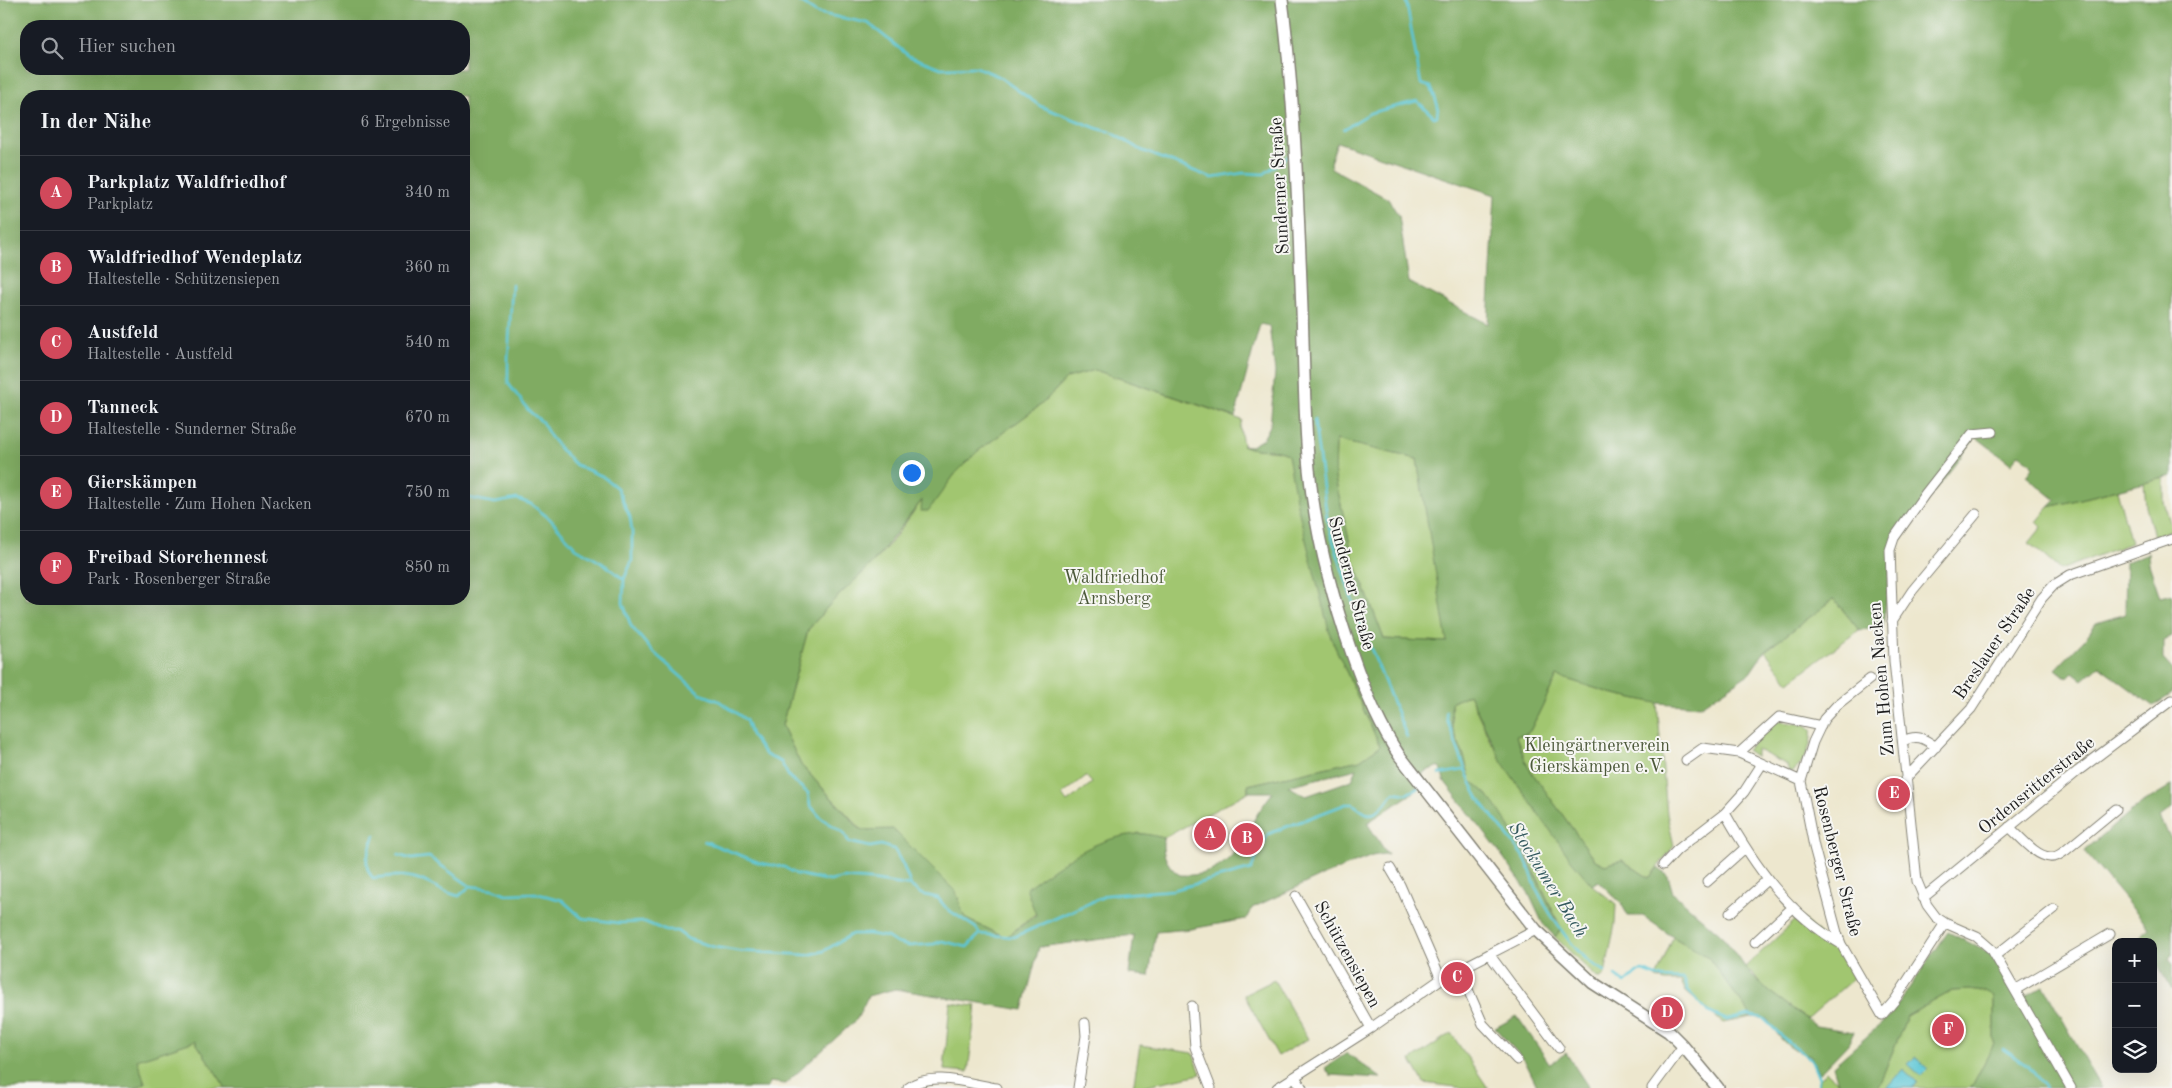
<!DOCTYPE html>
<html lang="de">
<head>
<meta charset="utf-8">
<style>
  :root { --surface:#171b24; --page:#242831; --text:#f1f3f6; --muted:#9ea1a6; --line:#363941; --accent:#d1495b }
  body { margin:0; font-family:"Old Standard TT",serif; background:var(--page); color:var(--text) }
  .controls { position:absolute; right:15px; bottom:15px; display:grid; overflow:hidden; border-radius:10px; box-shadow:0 5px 20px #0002 }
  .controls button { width:45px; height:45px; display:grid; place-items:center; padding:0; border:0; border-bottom:1px solid var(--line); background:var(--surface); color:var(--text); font:25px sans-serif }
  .you { position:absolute; left:911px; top:472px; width:18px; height:18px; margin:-12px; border:4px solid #fff; border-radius:50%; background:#1a73e8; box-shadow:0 0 0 8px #1a73e833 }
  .badge { display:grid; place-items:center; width:32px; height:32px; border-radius:50%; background:var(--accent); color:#fff; font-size:16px; font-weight:700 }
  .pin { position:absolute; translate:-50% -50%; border:2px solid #fff; box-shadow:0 1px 5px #0006 }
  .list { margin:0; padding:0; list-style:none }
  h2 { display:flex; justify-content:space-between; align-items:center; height:65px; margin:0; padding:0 20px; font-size:21px }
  h2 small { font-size:16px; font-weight:400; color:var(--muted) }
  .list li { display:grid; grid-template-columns:32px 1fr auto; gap:15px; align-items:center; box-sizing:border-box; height:75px; padding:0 20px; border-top:1px solid var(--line) }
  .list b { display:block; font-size:19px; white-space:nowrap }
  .list p { margin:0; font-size:16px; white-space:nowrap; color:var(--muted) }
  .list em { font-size:16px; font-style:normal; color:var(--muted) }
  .icon { flex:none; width:28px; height:28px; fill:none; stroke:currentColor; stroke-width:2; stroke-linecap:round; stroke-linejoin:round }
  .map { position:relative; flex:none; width:2172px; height:1088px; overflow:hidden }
  .search { position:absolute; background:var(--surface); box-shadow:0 5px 20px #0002; left:20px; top:20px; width:450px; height:55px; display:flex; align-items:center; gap:12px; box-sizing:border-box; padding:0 18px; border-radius:20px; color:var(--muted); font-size:19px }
  .panel { position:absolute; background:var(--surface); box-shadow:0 5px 20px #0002; left:20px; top:90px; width:450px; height:515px; border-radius:20px }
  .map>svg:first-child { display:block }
</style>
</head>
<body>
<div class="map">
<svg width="2172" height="1088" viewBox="0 0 2172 1088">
  <rect width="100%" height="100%" fill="#f6f6f2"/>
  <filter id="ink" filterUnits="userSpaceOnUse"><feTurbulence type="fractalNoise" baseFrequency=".02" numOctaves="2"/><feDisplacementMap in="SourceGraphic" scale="10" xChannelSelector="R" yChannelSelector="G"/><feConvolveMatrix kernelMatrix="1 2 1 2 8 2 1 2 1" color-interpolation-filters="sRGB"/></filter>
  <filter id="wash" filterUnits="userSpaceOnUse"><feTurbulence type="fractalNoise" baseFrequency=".0096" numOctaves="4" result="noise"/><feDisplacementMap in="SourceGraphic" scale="20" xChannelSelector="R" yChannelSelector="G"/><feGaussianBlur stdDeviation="1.12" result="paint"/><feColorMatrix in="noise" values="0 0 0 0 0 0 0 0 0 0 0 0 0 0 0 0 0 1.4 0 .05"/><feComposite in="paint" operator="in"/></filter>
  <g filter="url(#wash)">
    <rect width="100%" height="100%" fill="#ede7ce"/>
    <path fill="#a1c670" stroke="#5e7146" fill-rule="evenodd" d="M1095,370L1242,420L1240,428L1243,445C1257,453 1275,446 1288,455L1331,638L1380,746L1360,760L1248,785V792L1164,838L1138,833L1006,937L968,920L964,916L956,892L893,830H862L801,765L782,725L808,630L831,603L873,563L892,541L923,499L927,511L955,474L978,451L1042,404L1067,378ZM1086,776L1092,783L1067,802L1062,795Z
      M1336,440L1417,459L1448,642L1384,639L1353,558L1335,478Z
      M2164,478V502L2172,530L2154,536L2146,507L2144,483Z
      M2117,490L2131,543L2060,570L2029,543L2042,527L2037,522L2049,507Z
      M1834,599L1859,630L1789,682L1765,651Z
      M1557,676L1610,693L1657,703L1667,814L1674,846L1649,878L1622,860L1605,865L1595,860L1528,767L1516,736L1526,734L1530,731Z
      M1469,694L1490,740L1516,782L1592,885L1616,904L1615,924L1605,974L1601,978H1597L1555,937L1561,928L1526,853L1487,794L1471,782L1464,756L1452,727L1451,703Z
      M1776,721L1806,725L1811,729C1813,742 1804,770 1789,772L1787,765L1756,749V757L1746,750Z
      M1800,916L1841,955L1854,978L1807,1019L1770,992L1745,967Z
      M1673,937L1708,957L1752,1017L1723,1023L1686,992L1681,981H1665L1656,978Z
      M1274,980L1308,1039L1278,1056L1244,995Z
      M1969,990L1985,992L1994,996V1044L1971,1088H1876L1879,1085L1907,1016L1952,991Z
      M950,1003L976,1006L968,1072L944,1070Z
      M1451,1033L1488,1088H1464L1424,1083L1411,1060Z
      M195,1041L226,1088H135L145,1083L137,1060Z
      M1140,1045L1193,1053L1201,1074L1133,1088Z
      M1826,1072L1846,1088H1819L1820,1078Z"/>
    <path fill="#80ab62" stroke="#4e643f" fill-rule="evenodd" d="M0,0H2172V476L2049,507L2056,500L2026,476L2032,468L2031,463L2019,454L2011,464L1976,437L1893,545L1883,628L1859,630L1834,599L1765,651L1750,673L1701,706L1657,703L1610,693L1557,676L1530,731L1526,734L1516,736L1528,767L1595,860L1605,865L1622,860L1649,878L1658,868L1668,876L1673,893L1723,937L1751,975L1770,992L1816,1026L1854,1032L1848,1044L1819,1074L1810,1055C1787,1051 1780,1038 1767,1019L1752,1017L1708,957L1673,937L1643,916H1628L1621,903L1598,881L1592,885L1571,860L1502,762L1469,694L1451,703L1452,727L1464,756L1471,782C1500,792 1546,898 1561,929L1555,937L1543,924L1528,892L1498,850L1445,782L1439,766L1424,772L1413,793L1367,823L1388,855L1384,854L1372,856L1319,877L1252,908L1246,919L1191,929L1156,932L1149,976L1129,974L1134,935L1039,947L1023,1010L895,989L868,996L857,1019L785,1084L770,1082L768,1088H226L195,1041L137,1060L145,1083L135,1088H0ZM26,26H464V69H26ZM26,96H464V599H26ZM1337,142L1495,195L1488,324L1409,282L1399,216L1388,199L1331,168L1330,163ZM1260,324L1269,326L1275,372L1270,426L1263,439L1251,446L1242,445C1256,453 1275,446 1288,455L1297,505L1331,638L1380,746L1360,760L1248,785V792H1273C1267,800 1260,809 1255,818C1239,850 1223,878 1180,875C1168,868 1160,852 1164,838C1155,836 1145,833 1137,834C1093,838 1060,864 1026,888L1036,915L1006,937L968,920L964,916L956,892L893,829L861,830L801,765L782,725L808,630L831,603L873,563L922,500L921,511H928L955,474L978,451L1042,404L1067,378L1095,370L1235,417ZM1336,440L1417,459L1447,642L1384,639L1353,558L1335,478ZM1357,769L1352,780L1306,796L1288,786Z
      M2148,553L2149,564L2160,597L2172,594V636L2163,641V659L2172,669V694L2153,706L2099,666L2083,680L2073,672L2067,678L2056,669L2085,639L2096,623L2125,614L2126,562Z
      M2172,785V808L2160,817L2172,841V955L2169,958L2172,963V990L2153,958V942H2144L2140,935L2149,928L2084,851L2136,807Z
      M1948,932L1990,953L2020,999L2044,986L2101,1088H1971L1994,1044V997L1985,992L1969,990L1952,991L1907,1016L1879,1085L1876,1088H1846L1838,1083L1833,1066L1889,1017Z
      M1517,1016L1550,1064L1566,1053L1589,1088H1538L1525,1061L1495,1028Z
      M1347,1053L1381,1078L1330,1075L1325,1068Z"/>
    <path fill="#5bc6d5" stroke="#3c7178" d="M1915,1057L1928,1069L1921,1076L1908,1064Z
      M1903,1069L1917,1082L1912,1088H1886Z"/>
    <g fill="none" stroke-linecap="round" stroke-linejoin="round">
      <path stroke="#5bc6d5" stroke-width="2.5" d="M797,0L817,13L868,23L909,56L941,68L976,67L998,76L1040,106L1096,128L1110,132L1141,150L1212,178L1243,173L1264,174L1288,156
        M1344,129L1370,113L1417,101L1434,117L1437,116L1438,106L1431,87L1421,84L1406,0
        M512,285L508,361V383L529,411L542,422L550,436L562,451L576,465L602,476L617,488L630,517L632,531V561L624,579L623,603L631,626L652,651L686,681L701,694L719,701L746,720L751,735L766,755L781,762L789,777L808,793L810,805L821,818L844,833L849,842L870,847L881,845L894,849L903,865L911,886L921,894L938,898L947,909L976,928L980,934L1014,937L1107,895L1173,890L1251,869L1268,834L1272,833
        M1314,419L1328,525L1356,612L1407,737
        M464,497L495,503L517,499L531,504L550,519L576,548L607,566L623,579
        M1446,712C1447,725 1452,732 1456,744C1463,762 1468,780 1478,797C1492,818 1512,839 1526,861C1531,870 1533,881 1537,890C1550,916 1578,960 1605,971
        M1439,774L1464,770
        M1273,832L1346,804H1353C1357,807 1362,811 1366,813C1378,818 1388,799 1394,792L1406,794L1419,788
        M375,835C369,851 361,865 373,878C390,876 405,874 421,880C434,886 445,893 459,896L470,886
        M704,841L760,863L784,867L796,874L830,881L843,878L870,880L911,886
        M398,855L411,859L429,857L470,886L494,889L506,894L535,893L562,900L582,918L619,923L645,922L666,931H677L688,939L714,947L738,951L808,955L824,951L852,934H869L887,937L896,943L909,946L934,944L942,941L967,947L980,934
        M1615,976L1625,983L1637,972L1643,971L1662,978L1684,979L1688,991L1708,1012L1727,1020L1748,1015L1763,1018L1790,1044L1811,1059L1819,1078L1818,1088
        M2003,1049L2029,1067L2046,1088"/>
    </g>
  </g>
  <g filter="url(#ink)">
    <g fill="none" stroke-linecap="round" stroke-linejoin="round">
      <defs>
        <path id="minor" d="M1993,432L1972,434L1925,494L1894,538L1890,550L1894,661L1917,881L1927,905L1936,917L1945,923L1977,937L1992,950L2071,1088
          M1892,621L1912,591L1976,514
          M1870,679L1837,705L1824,719L1813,742L1801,781L1814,847L1837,933L1841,944L1882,1015L1895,1000L1945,923
          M1903,741C1917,734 1924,738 1936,747
          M1739,753L1779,717L1821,726
          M1686,760L1703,748L1739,753L1801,781
          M1905,779L1971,709L2042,598L2054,585L2070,575L2172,539
          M1725,813L1744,792L1762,764
          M2009,827C2020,836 2035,856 2050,857C2056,858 2060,854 2065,851L2116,809
          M1663,865L1677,850L1725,813C1754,865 1788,914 1841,944
          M1390,868L1400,885L1441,979
          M1707,882L1745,848
          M1296,896L1371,1028
          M1923,898L2078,771L2172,700
          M1730,913L1767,880
          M1755,942L1793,907
          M1489,954L1559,1048
          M1996,955L2054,909
          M1459,969L1483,1024L1517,1060
          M2015,990L2110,934
          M1192,1006L1195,1047L1211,1088
          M1295,1077L1302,1088
          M908,1088C930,1070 971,1084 997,1088
          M1078,1088L1086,1036L1085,1023
          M1277,1088L1371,1028L1441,979L1536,930
          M1652,1088L1683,1046"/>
        <path id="major" d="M1282,0C1295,103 1298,206 1302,310C1304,363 1304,416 1309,469C1315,531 1331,594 1352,654C1364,689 1378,724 1399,755L1536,930L1593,983L1669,1032L1683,1046L1718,1088"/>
      </defs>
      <use href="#minor" stroke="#848275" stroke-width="11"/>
      <use href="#major" stroke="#848275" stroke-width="14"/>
      <use href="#minor" stroke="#fff" stroke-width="9"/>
      <use href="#major" stroke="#fff" stroke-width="11"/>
    </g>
  </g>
  <g text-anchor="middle" stroke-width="4" stroke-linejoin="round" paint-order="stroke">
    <g font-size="18" fill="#1c1c1c" stroke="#f6f6f2">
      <text transform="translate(1279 186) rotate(-93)" y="6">Sunderner Straße</text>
      <text transform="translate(1352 583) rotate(75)" y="6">Sunderner Straße</text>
      <text transform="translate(1994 643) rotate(-56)" y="6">Breslauer Straße</text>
      <text transform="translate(1881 679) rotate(-95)" y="6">Zum Hohen Nacken</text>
      <text transform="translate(2036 785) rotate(-39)" y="6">Ordensritterstraße</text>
      <text transform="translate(1838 861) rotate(76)" y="6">Rosenberger Straße</text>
      <text transform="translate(1348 954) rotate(61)" y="6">Schützensiepen</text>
    </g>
    <g font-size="18" fill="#4b5839" stroke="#f6f6f2">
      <text x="1114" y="583">Waldfriedhof<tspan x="1114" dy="21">Arnsberg</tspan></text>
      <text x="1597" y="751">Kleingärtnerverein<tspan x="1597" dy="21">Gierskämpen e.V.</tspan></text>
    </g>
    <g font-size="19" font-style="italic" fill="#32585d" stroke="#f6f6f2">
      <text transform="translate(1549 879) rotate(58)" y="7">Stockumer Bach</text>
    </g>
  </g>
</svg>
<div class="controls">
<button>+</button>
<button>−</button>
<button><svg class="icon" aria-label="layers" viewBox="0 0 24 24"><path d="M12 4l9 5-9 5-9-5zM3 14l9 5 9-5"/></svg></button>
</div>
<div class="you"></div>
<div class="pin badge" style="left:1210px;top:834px">A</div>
<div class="pin badge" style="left:1247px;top:839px">B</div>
<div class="pin badge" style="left:1457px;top:978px">C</div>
<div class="pin badge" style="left:1667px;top:1013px">D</div>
<div class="pin badge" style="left:1894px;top:794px">E</div>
<div class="pin badge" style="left:1948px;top:1030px">F</div>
<div class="search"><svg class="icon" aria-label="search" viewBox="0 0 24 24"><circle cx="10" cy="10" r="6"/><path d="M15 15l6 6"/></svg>Hier suchen</div>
<section class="panel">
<h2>In der Nähe<small>6 Ergebnisse</small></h2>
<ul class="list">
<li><span class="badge">A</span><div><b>Parkplatz Waldfriedhof</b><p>Parkplatz</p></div><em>340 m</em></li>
<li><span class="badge">B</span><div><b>Waldfriedhof Wendeplatz</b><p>Haltestelle · Schützensiepen</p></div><em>360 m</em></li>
<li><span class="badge">C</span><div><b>Austfeld</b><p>Haltestelle · Austfeld</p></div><em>540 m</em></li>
<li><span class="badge">D</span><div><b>Tanneck</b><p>Haltestelle · Sunderner Straße</p></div><em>670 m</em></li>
<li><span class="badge">E</span><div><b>Gierskämpen</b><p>Haltestelle · Zum Hohen Nacken</p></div><em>750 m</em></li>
<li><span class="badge">F</span><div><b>Freibad Storchennest</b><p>Park · Rosenberger Straße</p></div><em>850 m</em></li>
</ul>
</section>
</div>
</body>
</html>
